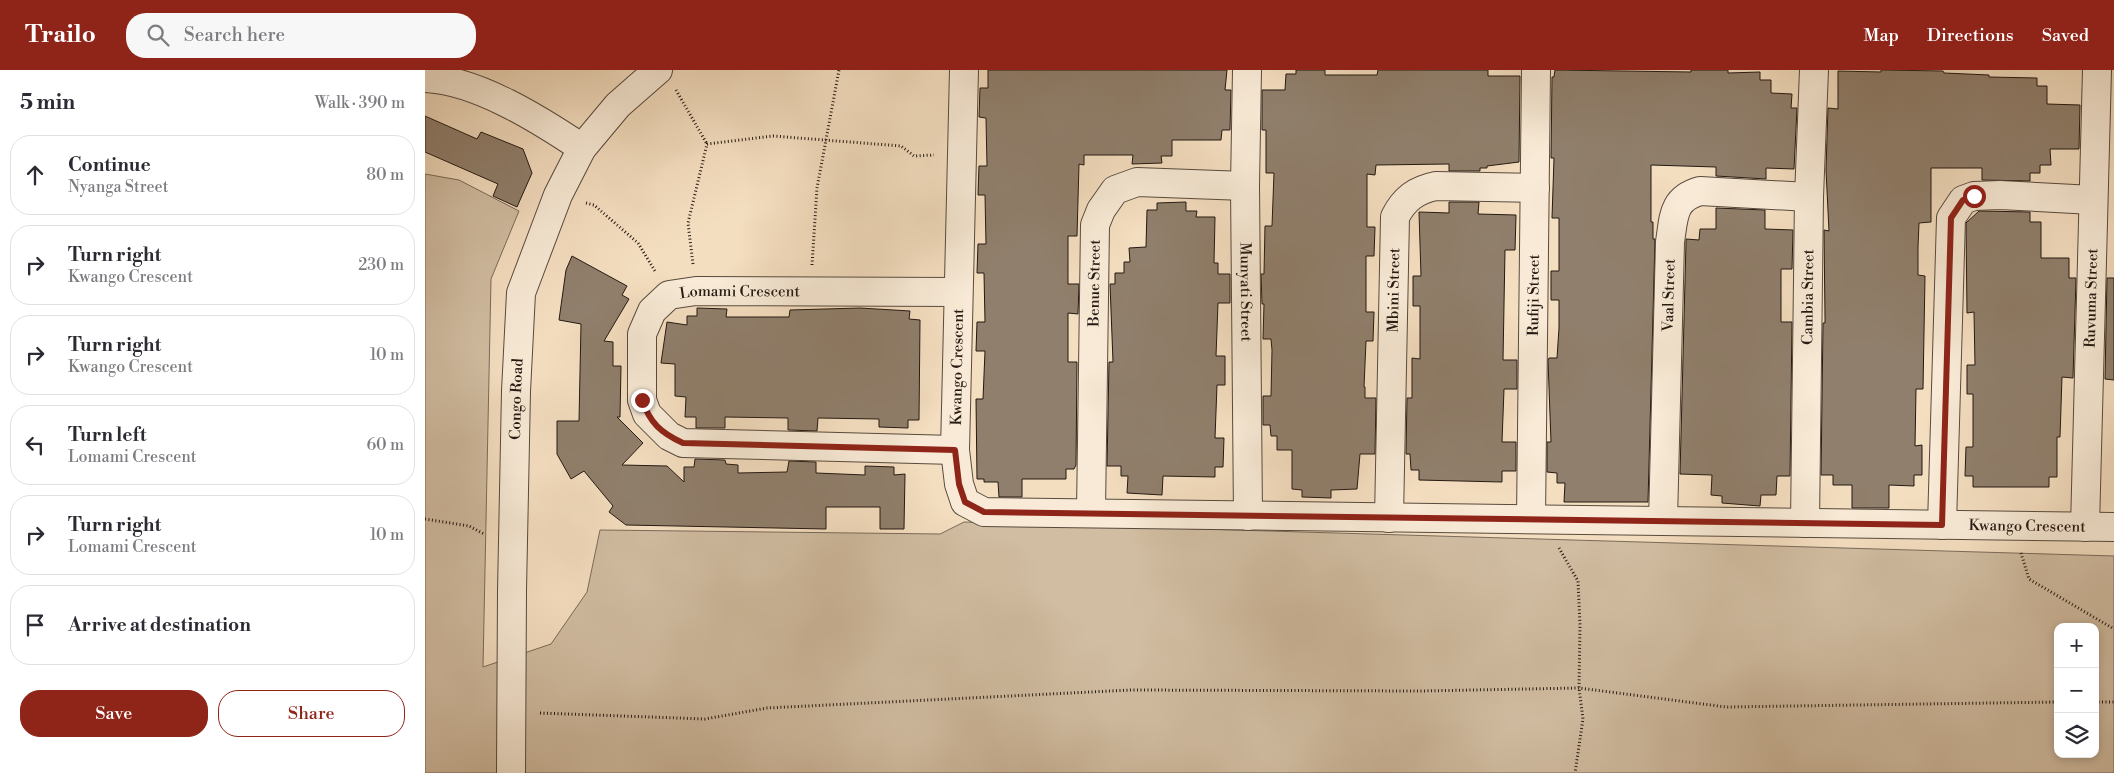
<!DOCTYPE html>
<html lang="en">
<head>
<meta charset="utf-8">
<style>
  :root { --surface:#fff; --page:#f7f7f7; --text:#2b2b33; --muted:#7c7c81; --line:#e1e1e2; --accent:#8f2418 }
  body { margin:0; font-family:"Libre Bodoni",serif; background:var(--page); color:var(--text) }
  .controls { position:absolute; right:15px; bottom:15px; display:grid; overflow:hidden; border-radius:10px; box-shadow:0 2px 8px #0003 }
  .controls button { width:45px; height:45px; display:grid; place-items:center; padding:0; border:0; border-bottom:1px solid var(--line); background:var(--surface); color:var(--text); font:25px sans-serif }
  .stop { position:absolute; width:15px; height:15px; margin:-11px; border:4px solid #8f2418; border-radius:50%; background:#fff }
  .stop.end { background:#8f2418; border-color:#fff; box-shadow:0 1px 5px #0008 }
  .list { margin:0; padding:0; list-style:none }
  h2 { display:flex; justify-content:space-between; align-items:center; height:65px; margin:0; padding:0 20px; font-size:21px }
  h2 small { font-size:16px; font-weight:400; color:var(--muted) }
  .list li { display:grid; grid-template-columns:32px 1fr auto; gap:15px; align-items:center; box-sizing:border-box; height:80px; margin:0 10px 10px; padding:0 10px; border:1px solid var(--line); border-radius:20px }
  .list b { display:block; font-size:19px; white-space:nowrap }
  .list p { margin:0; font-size:16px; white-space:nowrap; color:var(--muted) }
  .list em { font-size:16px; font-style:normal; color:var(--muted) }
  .actions { display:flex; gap:10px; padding:15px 20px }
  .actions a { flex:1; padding:11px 0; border:1px solid var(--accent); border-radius:20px; text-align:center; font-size:18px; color:var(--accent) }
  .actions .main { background:var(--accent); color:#fff }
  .icon { flex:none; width:28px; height:28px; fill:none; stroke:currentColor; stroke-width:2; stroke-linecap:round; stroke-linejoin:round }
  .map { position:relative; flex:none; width:1689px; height:703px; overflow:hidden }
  header { display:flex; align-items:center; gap:30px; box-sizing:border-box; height:70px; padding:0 25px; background:var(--accent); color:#fff }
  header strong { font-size:24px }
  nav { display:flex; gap:28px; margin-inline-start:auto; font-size:18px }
  .search { width:350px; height:45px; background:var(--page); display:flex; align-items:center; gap:12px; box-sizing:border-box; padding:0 18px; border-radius:20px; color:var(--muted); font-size:19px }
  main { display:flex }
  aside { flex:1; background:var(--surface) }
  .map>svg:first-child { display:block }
</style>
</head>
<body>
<header>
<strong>Trailo</strong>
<div class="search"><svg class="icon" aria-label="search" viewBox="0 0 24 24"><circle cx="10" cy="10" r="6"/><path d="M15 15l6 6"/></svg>Search here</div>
<nav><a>Map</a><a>Directions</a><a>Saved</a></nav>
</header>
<main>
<aside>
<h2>5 min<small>Walk · 390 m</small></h2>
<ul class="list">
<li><svg class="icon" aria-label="ahead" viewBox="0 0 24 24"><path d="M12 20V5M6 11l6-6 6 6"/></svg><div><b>Continue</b><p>Nyanga Street</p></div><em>80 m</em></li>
<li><svg class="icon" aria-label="right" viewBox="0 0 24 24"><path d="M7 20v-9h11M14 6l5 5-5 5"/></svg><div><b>Turn right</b><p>Kwango Crescent</p></div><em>230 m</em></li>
<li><svg class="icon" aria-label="right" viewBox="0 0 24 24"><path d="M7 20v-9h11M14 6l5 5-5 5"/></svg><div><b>Turn right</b><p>Kwango Crescent</p></div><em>10 m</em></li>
<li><svg class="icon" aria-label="left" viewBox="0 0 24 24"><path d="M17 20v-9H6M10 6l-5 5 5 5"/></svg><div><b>Turn left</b><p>Lomami Crescent</p></div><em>60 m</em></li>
<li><svg class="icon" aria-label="right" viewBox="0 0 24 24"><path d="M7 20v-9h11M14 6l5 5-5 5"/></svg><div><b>Turn right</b><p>Lomami Crescent</p></div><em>10 m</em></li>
<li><svg class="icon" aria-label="arrive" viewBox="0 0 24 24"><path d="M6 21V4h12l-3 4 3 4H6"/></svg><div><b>Arrive at destination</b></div></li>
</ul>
<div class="actions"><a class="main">Save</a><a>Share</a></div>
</aside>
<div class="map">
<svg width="1689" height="703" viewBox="0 0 1689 703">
  <rect width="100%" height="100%" fill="#f4dec0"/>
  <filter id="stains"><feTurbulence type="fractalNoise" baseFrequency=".004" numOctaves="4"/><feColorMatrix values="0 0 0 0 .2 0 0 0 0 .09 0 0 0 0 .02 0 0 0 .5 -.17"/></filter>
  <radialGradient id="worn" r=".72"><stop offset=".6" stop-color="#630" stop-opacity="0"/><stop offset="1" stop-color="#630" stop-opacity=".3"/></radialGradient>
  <path fill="#d1bda2" stroke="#7a6b5a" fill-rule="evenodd" d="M0,104L34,110L94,141L66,209L58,597L126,574L162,522L175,460L515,464L539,452L1689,486V703H0ZM1633,557H1670V684H1633Z"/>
  <path fill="#907f6c" stroke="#241912" d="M563,0H802L800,20H806L805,60H797L796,70H747V86H736L737,93L707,94L708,85H659V95L654,94L652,166H643V214H654L653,244L643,243V292H652L651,395L649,399H641V409H597V427H574L573,412H559V409H552L551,329H558L560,281H551L552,252H560L559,203H552L553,174H561L560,125H553L554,96H562L561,48L554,47L555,18H563Z
    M871,0H900V5H952L953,0H1063V6H1095L1094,92L1062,96V98H1055V101H1024V94L951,95L950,105L942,104V157H950L949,186H941V242H949L948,271H941L939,317H940V328H951L950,384H935L932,419L906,420V428L877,427V420L867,419V380H852V366H846L845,355H838V326H846L847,280L846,269H838L839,234H837L836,204H839L840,156H847L849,103H841V60H837V20H860L861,4H871Z
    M1130,0L1266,2V0H1303V3L1335,2V10H1346V23L1367,24L1366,38H1372L1369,99L1341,98V109L1291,106V97L1226,95V152H1228V169H1230L1223,432H1139L1140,413H1132V403L1122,402V372H1126L1123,290L1124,288H1132L1134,258V230H1126V201H1134V148H1127L1129,88H1126L1127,7H1129Z
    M1456,0L1518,1L1519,3L1564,5V7L1612,8V16H1622V34L1655,35L1654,79H1625L1626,95H1615V103H1605V111L1557,110V98H1506V152L1494,153L1493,177V205L1500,206L1498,319H1491L1490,376L1497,375V405H1489V416L1464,415V438H1427V415H1408V405H1396L1398,253H1400V247L1399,160L1404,161L1401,100L1403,38L1413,39V1L1456,2Z
    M0,46L52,69L56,62L98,79L107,103L92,137L68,126L73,114L0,82Z
    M761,132V141H772L771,147H790L789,193H793V204H805V233H793L791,286H800V315H792L790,368H799L798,397H790V407L738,406L737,425L702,423L703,406H696V396H682L684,292H688L685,214H690V203H699V192H705L704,178L721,177L722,140H732V133Z
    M1024,132H1054L1053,144L1091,145L1090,180H1080L1078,290H1092V319H1079L1077,372H1091V401H1077V412L994,410V400H986L985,384H981L982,328H987V288L995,289V236H988V206H996L994,142L1024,143Z
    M1291,138L1340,140V159L1368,160L1367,199H1356V252H1367L1365,406H1352L1351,425H1336L1335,436L1297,433V426L1286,425L1287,405L1255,404L1261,173V169L1274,170L1275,159H1291Z
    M1554,141L1605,142V152H1616V188H1644V208H1651L1648,308L1637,307L1635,367H1632V407H1624V417H1548V406H1540L1541,377H1548V324H1542V295H1550L1549,242L1542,243L1541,153Z
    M147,186L202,216L197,225L204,229L179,271L188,272V296H196L195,347H192L218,373L197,395L242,396L259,412V397H269L270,389L300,390L301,394L313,395V403L362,402L364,391L391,392V403L440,405V396L469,397V405L480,404L479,459H455V437H401V459L201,455L184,442L188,436L159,401L146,409L132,384V351H154L156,254L134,250L141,200Z
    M1682,208H1689V310L1680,309Z
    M272,238L302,239L301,247H364L365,240L435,238L485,241L484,249L495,250L494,350H483V358L454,357V349L393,348L392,361L363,360V348L300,347V358H271V347H260L261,327L250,326V294L236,293L242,252L262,255V246H272Z"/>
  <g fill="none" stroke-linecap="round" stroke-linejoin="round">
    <defs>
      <g id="minor">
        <path id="s1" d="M539,0L530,380L534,414L540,432L559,442L1689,457"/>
        <path id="s2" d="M822,0L820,116L823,446"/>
        <path d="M0,8C52,10 115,50 157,78"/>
        <path id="s3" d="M530,380L258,373L244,366L222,344L217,330V264L227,241L244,225L271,221L533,222"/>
        <path id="s4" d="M666,443L670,155L676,140L690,120L712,112L820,116"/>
        <path id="s5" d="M964,448L970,147C979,129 991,120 1011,116L1110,118"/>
        <path id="s6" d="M1106,449L1111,0"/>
        <path id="s7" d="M1238,451L1245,172C1249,147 1247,129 1275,121L1384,127"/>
        <path id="s8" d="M1380,453L1384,127L1389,0"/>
        <path d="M1517,455L1526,148L1538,130L1549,126L1575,125L1668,130"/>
        <path id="s9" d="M1660,457L1672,0"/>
        <path id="s10" d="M86,703L87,521L91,321L96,223L133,125L157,78L193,35L233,0"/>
      </g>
    </defs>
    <use href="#minor" stroke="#584a3e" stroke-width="30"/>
    <path stroke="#241912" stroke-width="3" stroke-dasharray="1 2.5" stroke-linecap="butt" d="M251,20L282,74
      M161,133L169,135L213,173L230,201
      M268,194L263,153L282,74L348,66L476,76L489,86L509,85
      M387,195L392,118L414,0
      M0,449L44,456L59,464
      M1134,478L1153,511L1155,555L1154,618L1158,649L1150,703
      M1596,483L1604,509L1689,559
      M1670,632H1689
      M115,643L280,649L342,638L706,620L995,621L1154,618L1301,637L1633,632"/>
    <use href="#minor" stroke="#f8ead6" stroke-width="28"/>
  </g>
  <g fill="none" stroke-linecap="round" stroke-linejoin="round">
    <path stroke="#8f2418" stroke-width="6" d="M217,330C225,353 236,363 258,373L530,380L534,414L540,432L559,442L1517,455L1526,148L1538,130L1549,126"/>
  </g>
  <g text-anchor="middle" stroke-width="4" stroke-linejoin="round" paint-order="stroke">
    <g font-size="15" fill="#241912" stroke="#f8ead6">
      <text dy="5" stroke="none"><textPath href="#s4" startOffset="230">Benue Street</textPath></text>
      <text dy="5" stroke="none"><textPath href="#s5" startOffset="228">Mbini Street</textPath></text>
      <text dy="5" stroke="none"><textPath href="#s3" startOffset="519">Lomami Crescent</textPath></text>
      <text dy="5" stroke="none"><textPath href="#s2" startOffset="222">Munyati Street</textPath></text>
      <text dy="5" stroke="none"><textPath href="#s7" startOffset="226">Vaal Street</textPath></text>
      <text dy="5" stroke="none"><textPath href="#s6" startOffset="224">Rufiji Street</textPath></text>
      <text dy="5" stroke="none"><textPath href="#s8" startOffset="226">Cambia Street</textPath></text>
      <text dy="5" stroke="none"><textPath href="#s9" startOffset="229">Ruvuma Street</textPath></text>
      <text transform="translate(532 297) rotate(-89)" y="5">Kwango Crescent</text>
      <text dy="5" stroke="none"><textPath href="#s10" startOffset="374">Congo Road</textPath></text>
      <text dy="5" stroke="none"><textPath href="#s1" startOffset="1498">Kwango Crescent</textPath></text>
    </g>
  </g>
  <rect width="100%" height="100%" filter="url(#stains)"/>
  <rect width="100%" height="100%" fill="url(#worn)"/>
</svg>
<div class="controls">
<button>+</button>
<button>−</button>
<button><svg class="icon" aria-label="layers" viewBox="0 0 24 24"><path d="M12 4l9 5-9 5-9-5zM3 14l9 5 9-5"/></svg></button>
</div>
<div class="stop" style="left:1549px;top:126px"></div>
<div class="stop end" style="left:217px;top:330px"></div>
</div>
</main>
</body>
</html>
